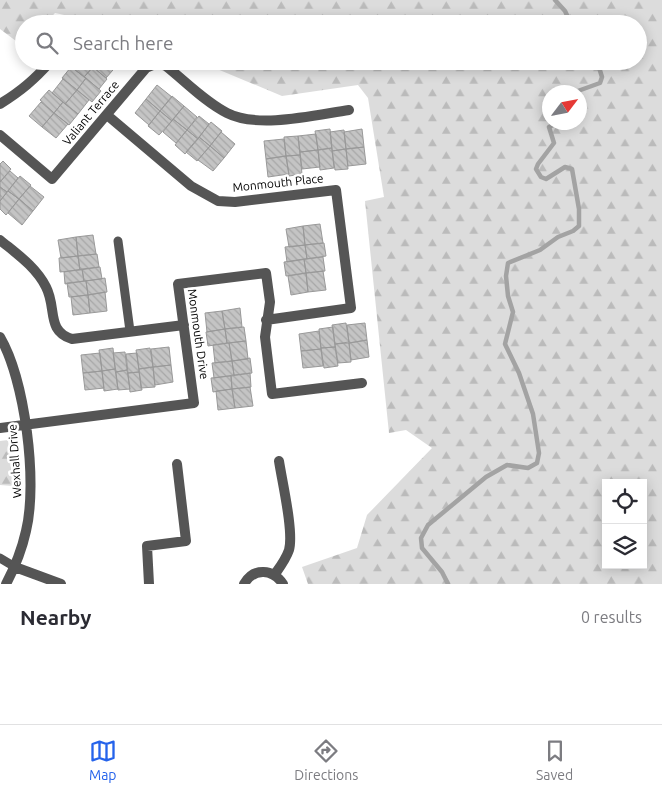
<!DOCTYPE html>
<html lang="en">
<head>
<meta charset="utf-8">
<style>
  :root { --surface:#fff; --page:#f2f2f3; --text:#2b2b33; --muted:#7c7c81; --line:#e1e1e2; --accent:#2563eb }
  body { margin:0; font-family:Ubuntu,sans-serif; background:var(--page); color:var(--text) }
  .controls { position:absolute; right:15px; bottom:15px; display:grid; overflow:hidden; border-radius:0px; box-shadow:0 2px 12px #0003 }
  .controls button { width:45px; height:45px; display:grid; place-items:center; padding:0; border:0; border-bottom:1px solid var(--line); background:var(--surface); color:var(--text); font:25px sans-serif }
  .compass { position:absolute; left:542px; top:85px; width:45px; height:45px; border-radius:50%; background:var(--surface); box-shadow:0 2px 12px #0003; rotate:58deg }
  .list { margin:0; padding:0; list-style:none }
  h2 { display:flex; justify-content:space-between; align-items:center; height:65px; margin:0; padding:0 20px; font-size:21px }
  h2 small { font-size:16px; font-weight:400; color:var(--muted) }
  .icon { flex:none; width:28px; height:28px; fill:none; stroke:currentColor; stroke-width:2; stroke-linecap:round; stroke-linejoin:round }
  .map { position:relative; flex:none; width:662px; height:584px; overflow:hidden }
  .search { position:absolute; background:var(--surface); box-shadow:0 2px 12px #0003; left:15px; right:15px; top:15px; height:55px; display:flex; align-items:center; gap:12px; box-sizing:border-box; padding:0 18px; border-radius:28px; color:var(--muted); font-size:19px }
  .sheet { height:140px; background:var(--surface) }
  nav { display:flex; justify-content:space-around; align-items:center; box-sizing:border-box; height:70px; border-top:1px solid var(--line); background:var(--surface); font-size:14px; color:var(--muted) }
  nav a { display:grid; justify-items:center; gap:2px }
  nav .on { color:var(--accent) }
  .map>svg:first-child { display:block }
</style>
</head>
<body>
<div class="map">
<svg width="662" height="584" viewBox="0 0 662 584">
  <defs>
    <pattern id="forest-firs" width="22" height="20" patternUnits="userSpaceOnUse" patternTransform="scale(1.25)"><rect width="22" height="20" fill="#dcdcdc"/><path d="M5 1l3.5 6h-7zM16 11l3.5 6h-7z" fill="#bbb"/></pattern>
    <pattern id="building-back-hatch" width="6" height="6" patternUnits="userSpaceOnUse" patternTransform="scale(1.25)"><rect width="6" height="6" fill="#c4c4c4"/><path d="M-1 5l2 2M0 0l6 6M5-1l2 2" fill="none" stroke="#a7a7a7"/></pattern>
  </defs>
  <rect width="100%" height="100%" fill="#fff"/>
  <path fill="url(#forest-firs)" fill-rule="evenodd" d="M0,0H662V584H308L302,567L357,548L367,515L432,448L406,430L389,433L365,201L384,197L368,98L358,85L282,96L198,61H638V24H106L55,13L45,24H24V47L0,29ZM550,92H580V122H550ZM606,483H643V565H606Z
    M8,440L13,486L0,485V441Z"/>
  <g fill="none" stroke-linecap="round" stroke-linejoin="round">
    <path stroke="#a3a3a3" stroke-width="4.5" d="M555,0L565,11L571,24
      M575,92L600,83L602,77L597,61
      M448,584L442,572L422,548L421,538L428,525L486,477L507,465L528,468L537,463L539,453L533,414L519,373L505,344L513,312L508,296L506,276L508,263L540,250L558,237L573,231L579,226V209L572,169L565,167L546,179L541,177L536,169L538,164L554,143L549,127L555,124L566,122"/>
  </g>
  <path fill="url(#building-back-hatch)" stroke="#999" d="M72,61H86L93,67L84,77L69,65Z
    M98,61H117L119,63L106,78L93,67Z
    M71,67L86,78L77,90L62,78Z
    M93,67L107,79L99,89L84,77Z
    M86,78L101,91L92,102L77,90Z
    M63,79L77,90L65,104L52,93Z
    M157,85L172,97L160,111L146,99Z
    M49,90L63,102L54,113L40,100Z
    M77,90L89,100L78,114L65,104Z
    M172,96L184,106L172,121L160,111Z
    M146,99L160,111L149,125L135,113Z
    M41,102L54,113L42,127L29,116Z
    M63,102L78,114L69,125L54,113Z
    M184,106L197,117L187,130L173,119Z
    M160,111L172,121L159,135L148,126Z
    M54,113L68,124L56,138L42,127Z
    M199,116L209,124L198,139L187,130Z
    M173,119L187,130L176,143L163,132Z
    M211,122L222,131L210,146L199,137Z
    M330,129L332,148L318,150L315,131Z
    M362,129L364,147L346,149L344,132Z
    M187,130L198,139L185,154L175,145Z
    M344,130L346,149L332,151L330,132Z
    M221,132L235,144L224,158L210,146Z
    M316,134L318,150L300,152L298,136Z
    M298,136L300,155L286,156L284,137Z
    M199,137L210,146L197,161L186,152Z
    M284,139L286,156L266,159L264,141Z
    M210,146L224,158L213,171L198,160Z
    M364,147L366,164L348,166L346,149Z
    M332,148L334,168L320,170L318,150Z
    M346,149L348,169L335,170L332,151Z
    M318,150L320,167L302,169L300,152Z
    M300,155L302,174L289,176L286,156Z
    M286,156L289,174L268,177L266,159Z
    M3,161L11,169L0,182V164Z
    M10,171L18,178L7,192L0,187V182Z
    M20,176L31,185L19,199L8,191Z
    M30,186L44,197L33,211L19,199Z
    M0,187L7,192L0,201Z
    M8,191L19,199L6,215L0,209V201Z
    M19,199L33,211L22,225L8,213Z
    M320,224L323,243L305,245L303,226Z
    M303,226L305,245L289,247L286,229Z
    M93,235L96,254L78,256L76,237Z
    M76,237L78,256L61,258L58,240Z
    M324,243L326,256L307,259L305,245Z
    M305,245L307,259L287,262L285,247Z
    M97,254L99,267L80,270L78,256Z
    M78,256L80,270L60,272L59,258Z
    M323,257L325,271L306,273L304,259Z
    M304,259L306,273L286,276L284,262Z
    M100,267L102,279L84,281L82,269Z
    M82,269L84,281L65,284L64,272Z
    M323,271L326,290L308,292L306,273Z
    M306,273L308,292L291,295L288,276Z
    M105,278L107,292L88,295L86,281Z
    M86,281L88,295L69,297L67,283Z
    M105,292L107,311L90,313L88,295Z
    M88,295L90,313L73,315L71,297Z
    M240,308L242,327L225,329L222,311Z
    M222,311L225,329L207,332L205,313Z
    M346,323L349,342L335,344L332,325Z
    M365,323L367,340L349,343L347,325Z
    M244,327L246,341L227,343L225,329Z
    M333,327L335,347L321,348L319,329Z
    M225,329L227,343L208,346L206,332Z
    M319,331L321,349L301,351L299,334Z
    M367,340L369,357L351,360L349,343Z
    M246,341L248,359L232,361L229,343Z
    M229,343L232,361L215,363L213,345Z
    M349,343L351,362L338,363L335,344Z
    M169,347L171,365L153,367L151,349Z
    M335,347L338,366L324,368L321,348Z
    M113,348L115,369L102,371L99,350Z
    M150,348L153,367L139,369L136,350Z
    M321,349L323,366L303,368L301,351Z
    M125,352L127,370L116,372L113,353Z
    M100,353L102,371L83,373L81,355Z
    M137,353L139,372L128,373L126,354Z
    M250,358L252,373L234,375L232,361Z
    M232,361L234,375L214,378L212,363Z
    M171,365L173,382L155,385L153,367Z
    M153,367L155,387L141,388L139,369Z
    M115,369L118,389L104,391L102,371Z
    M127,370L130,389L118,390L116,372Z
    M102,371L104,388L85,390L83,373Z
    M139,372L142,390L130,392L128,373Z
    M250,373L251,387L232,389L231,376Z
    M231,376L232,389L213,392L211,378Z
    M250,387L253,406L235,408L232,389Z
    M232,389L235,408L218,410L216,391Z"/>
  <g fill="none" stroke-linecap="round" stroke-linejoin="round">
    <path stroke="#555" stroke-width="9" d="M118,241L130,331
      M0,558L15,567"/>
    <path stroke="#555" stroke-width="10" d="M0,104C21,91 34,80 51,61
      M107,115L191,186L218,201L235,202L336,190L351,308L266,320
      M0,135L52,179L146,68L158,63L166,66C185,81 205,102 227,113C258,129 315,115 349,110
      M0,240C17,254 36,267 46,287C57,308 46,331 72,339L184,325
      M0,337C25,380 38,482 26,531C22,549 15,567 6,584
      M0,428L194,403L178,284L266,273L270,302L265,337L272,394L362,383
      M15,567L61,584
      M275,574C280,567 286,559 289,550C294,532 282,481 279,461
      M149,584L147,546L186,541L177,464
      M244,584C254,567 273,569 283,584"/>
  </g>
  <g text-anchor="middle" stroke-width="5" stroke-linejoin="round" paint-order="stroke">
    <g font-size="12" fill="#000" stroke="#fff">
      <text transform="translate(91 113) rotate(-50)" y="4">Valiant Terrace</text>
      <text transform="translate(278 183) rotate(-6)" y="4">Monmouth Place</text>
      <text transform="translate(198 334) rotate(82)" y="4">Monmouth Drive</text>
      <text transform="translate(15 461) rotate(-94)" y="4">Wexhall Drive</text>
    </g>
  </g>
</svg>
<div class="controls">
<button><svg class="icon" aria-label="locate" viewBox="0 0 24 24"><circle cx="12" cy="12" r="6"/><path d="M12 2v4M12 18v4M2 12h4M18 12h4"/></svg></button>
<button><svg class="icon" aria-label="layers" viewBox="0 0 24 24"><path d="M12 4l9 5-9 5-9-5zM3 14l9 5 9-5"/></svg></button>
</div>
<svg class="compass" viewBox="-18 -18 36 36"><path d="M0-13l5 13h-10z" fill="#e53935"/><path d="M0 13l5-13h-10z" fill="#7c7c81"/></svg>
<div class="search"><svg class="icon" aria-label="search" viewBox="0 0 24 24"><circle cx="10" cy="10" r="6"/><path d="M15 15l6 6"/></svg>Search here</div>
</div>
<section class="sheet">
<h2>Nearby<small>0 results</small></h2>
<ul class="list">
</ul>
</section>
<nav>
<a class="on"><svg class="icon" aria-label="map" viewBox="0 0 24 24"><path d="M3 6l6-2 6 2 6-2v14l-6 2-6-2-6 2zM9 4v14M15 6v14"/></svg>Map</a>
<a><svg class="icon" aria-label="directions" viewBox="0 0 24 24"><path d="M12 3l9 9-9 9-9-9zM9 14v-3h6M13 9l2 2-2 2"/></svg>Directions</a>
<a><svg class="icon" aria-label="saved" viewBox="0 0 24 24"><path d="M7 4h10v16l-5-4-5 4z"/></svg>Saved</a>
</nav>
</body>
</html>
